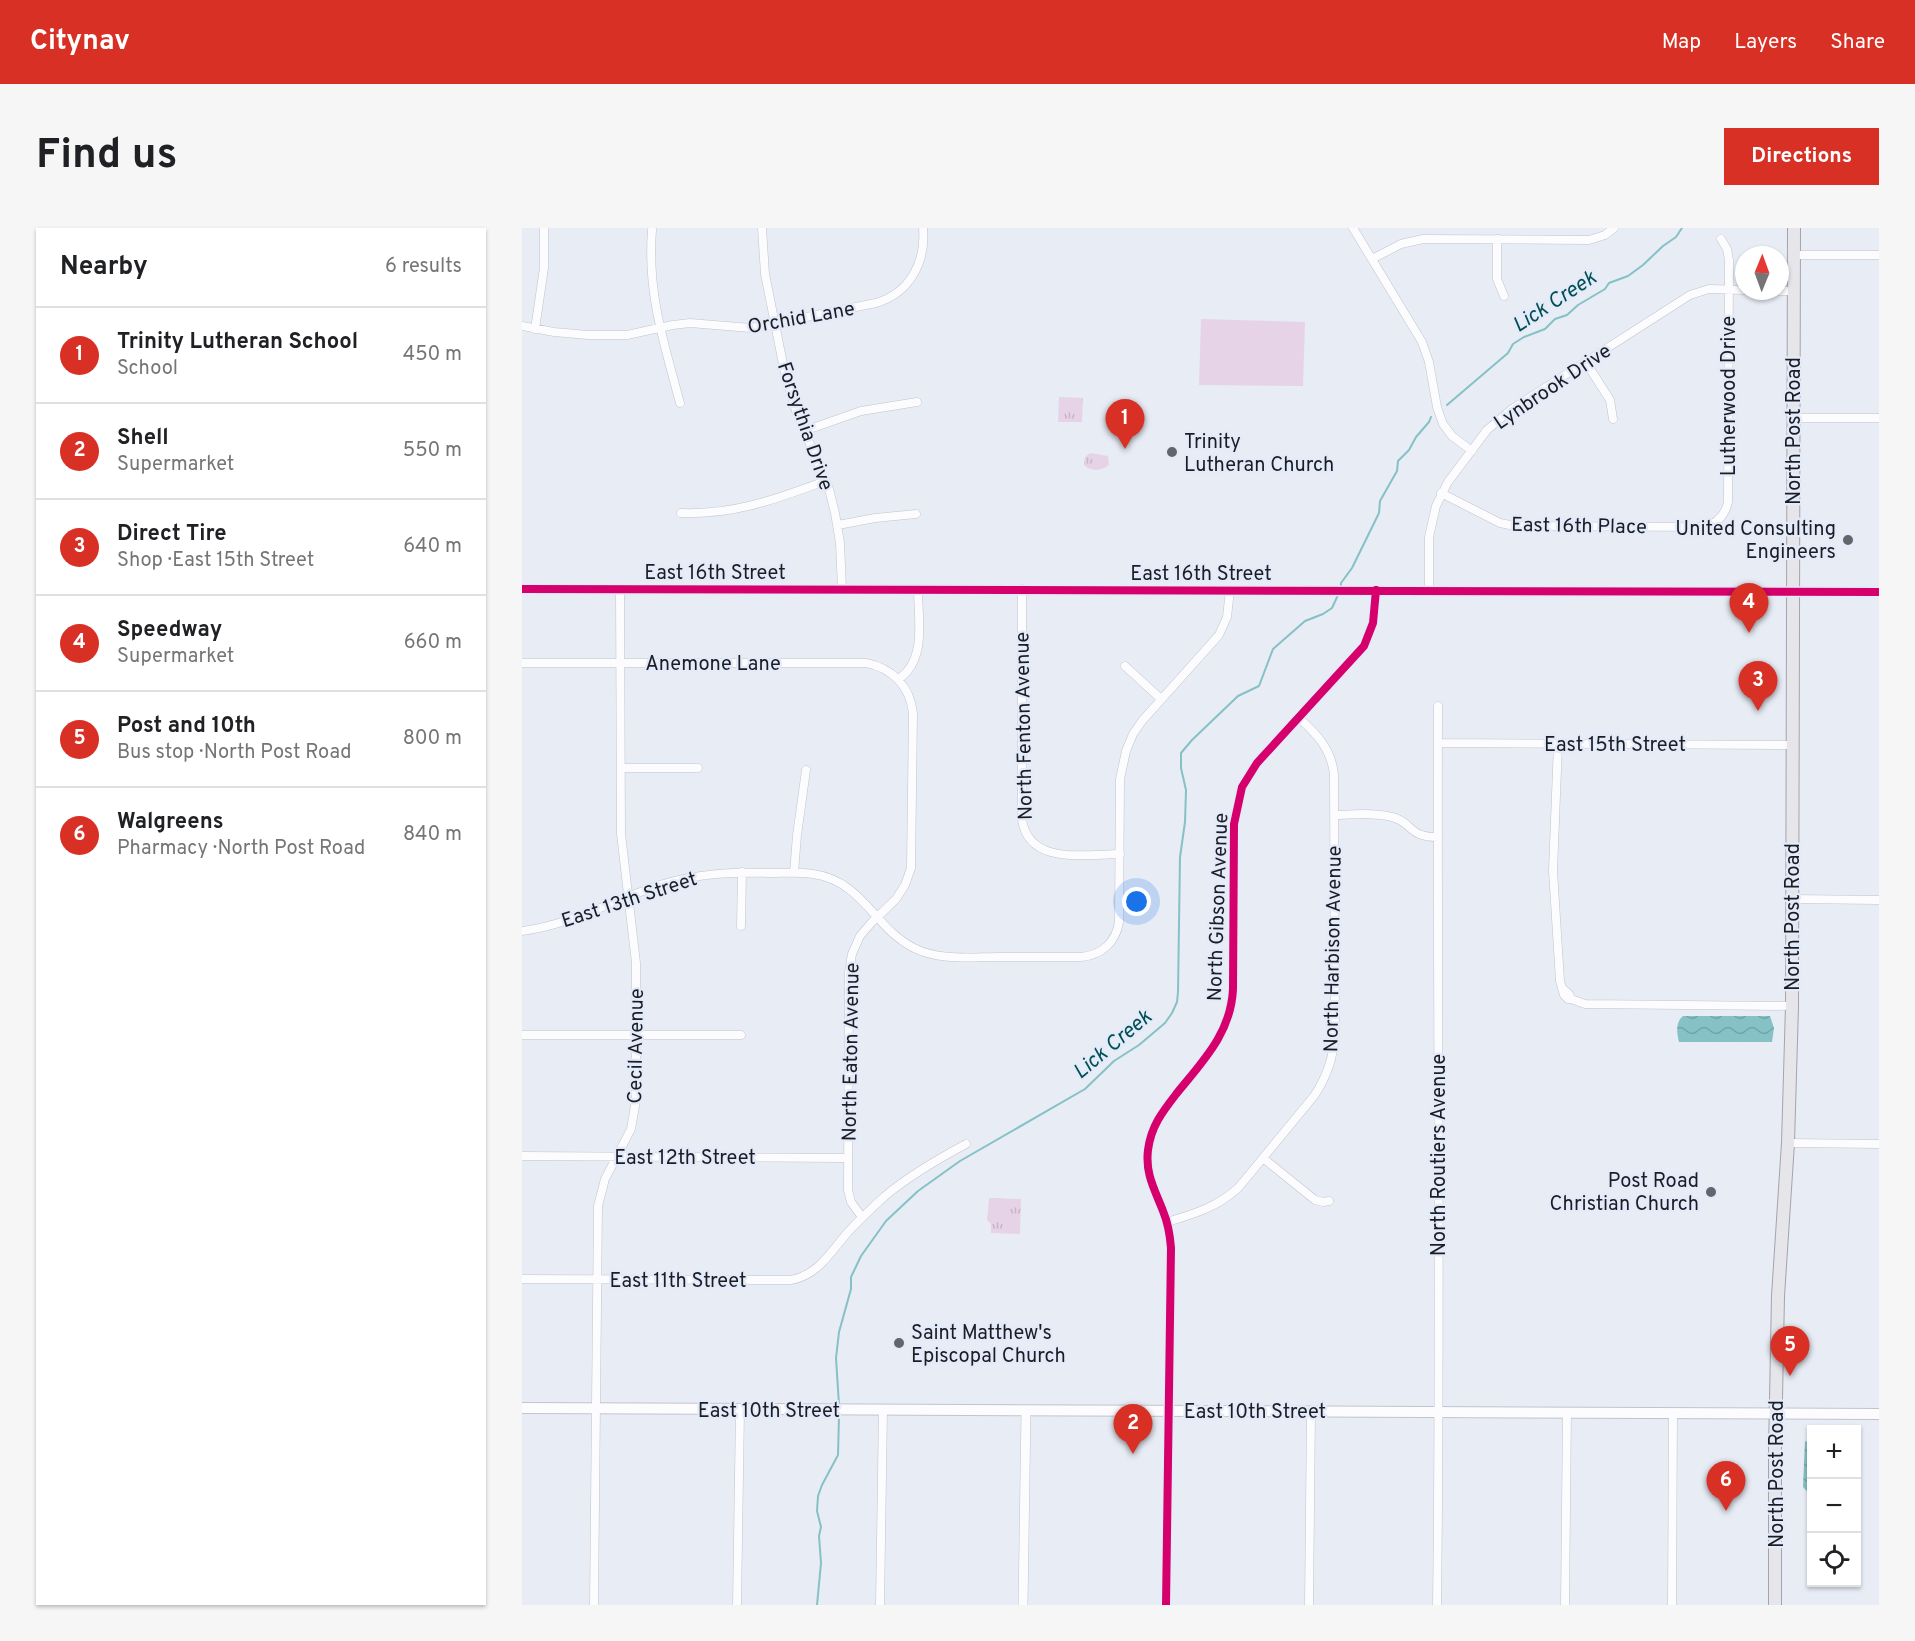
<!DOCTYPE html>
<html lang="en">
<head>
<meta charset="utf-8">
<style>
  :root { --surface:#fff; --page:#f6f6f6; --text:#202124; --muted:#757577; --line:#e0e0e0; --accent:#d93025 }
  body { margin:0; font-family:Overpass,sans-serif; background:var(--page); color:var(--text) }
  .controls { position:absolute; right:18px; bottom:18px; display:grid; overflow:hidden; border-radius:0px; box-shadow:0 2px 4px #0004 }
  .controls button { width:54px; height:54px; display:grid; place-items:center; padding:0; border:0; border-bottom:2px solid var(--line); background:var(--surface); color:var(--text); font:30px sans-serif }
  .compass { position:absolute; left:1213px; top:18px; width:54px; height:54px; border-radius:50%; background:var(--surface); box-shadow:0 2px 4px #0004; rotate:1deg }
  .you { position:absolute; left:615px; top:674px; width:21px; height:21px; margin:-15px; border:4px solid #fff; border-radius:50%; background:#1a73e8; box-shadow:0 0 0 9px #1a73e833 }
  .badge { display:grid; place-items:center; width:39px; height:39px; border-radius:50%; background:var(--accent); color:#fff; font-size:20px; font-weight:700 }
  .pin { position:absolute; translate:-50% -50px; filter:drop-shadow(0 2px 3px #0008) }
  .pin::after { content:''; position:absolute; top:32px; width:21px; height:18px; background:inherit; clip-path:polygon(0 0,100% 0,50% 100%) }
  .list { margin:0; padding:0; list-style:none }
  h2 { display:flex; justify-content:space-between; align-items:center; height:78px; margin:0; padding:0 24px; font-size:26px }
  h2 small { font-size:20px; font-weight:400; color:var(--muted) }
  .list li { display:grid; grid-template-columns:39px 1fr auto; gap:18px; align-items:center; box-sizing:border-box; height:96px; padding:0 24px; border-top:2px solid var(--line) }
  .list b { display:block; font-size:22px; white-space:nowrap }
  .list p { margin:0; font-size:20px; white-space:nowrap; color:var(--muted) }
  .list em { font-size:20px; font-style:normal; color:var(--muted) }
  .icon { flex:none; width:33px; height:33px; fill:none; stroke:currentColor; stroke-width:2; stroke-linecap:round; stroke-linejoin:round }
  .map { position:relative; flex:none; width:1357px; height:1377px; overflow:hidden; border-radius:0px }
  header { display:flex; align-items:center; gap:36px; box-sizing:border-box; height:84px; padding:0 30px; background:var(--accent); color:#fff }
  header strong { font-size:28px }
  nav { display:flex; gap:33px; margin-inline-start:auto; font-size:21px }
  .intro { display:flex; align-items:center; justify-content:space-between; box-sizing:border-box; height:144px; padding:0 36px }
  h1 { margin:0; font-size:42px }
  .button { padding:15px 27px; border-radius:0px; background:var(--accent); color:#fff; font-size:21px; font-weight:700 }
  main { display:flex; gap:36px; padding:0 36px }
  aside { flex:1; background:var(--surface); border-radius:0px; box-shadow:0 2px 4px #0004 }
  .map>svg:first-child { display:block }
</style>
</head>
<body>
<header>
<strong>Citynav</strong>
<nav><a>Map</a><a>Layers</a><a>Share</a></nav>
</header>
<div class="intro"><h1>Find us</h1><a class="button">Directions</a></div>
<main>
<aside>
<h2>Nearby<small>6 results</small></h2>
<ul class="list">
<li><span class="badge">1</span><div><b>Trinity Lutheran School</b><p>School</p></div><em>450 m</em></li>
<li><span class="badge">2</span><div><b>Shell</b><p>Supermarket</p></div><em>550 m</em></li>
<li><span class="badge">3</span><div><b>Direct Tire</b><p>Shop · East 15th Street</p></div><em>640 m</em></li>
<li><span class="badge">4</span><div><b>Speedway</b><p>Supermarket</p></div><em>660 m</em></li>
<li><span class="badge">5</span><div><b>Post and 10th</b><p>Bus stop · North Post Road</p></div><em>800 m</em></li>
<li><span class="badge">6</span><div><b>Walgreens</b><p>Pharmacy · North Post Road</p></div><em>840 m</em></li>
</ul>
</aside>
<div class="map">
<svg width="1357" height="1377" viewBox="0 0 1357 1377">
  <defs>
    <pattern id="park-tufts" width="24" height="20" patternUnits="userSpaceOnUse" patternTransform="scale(1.5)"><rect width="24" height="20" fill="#e7d3e7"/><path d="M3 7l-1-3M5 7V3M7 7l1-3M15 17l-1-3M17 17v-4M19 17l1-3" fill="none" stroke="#c6b5c6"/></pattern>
    <pattern id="water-waves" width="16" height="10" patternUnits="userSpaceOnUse" patternTransform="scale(1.5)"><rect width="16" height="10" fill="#85c1c5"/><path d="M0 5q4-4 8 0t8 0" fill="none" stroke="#72a5a9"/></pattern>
  </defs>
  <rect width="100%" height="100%" fill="#e8ecf5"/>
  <path fill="#e7d3e7" d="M679,91L783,94L781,158L677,157Z"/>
  <path fill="url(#park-tufts)" d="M537,169L561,170L560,194H536Z
    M568,225L586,228L587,237C580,243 569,244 562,237L563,229Z
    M467,970L499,971L498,1006L469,1005V996L465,992Z"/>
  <path fill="url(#water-waves)" d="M1161,788H1248L1252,800L1250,814H1157C1155,805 1153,795 1161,788Z
    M1283,1213L1289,1215V1268L1281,1259Z"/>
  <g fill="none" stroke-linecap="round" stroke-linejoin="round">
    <path stroke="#85c1c5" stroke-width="2" d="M925,177L986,125L991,116L1002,109L1023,101L1033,91L1045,87L1056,77L1083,61L1087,55L1106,48L1121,37L1141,18L1154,9L1160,0
      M819,359V355L830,340L857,285L858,273L875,243L876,233L887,222L894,209L907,194L909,189
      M317,1177L314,1130L317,1104L329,1061V1049L339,1028L364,993L396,963L438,933L563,861L592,833L617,817L643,795L650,785L655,774L656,764L658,629L663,594L664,562L659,540V525L670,512L716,468L737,458L751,421L783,393L801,386L810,380L816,367
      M295,1377L299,1335L297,1308L299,1299L295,1283L296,1268L300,1257L316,1227L317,1188"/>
    <defs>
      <path id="minor" d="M240,0L243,46L262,141L274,183L307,261L313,285L318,315L320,361
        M831,0L900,114L907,134L915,179L921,196L930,208L950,223
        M130,2C125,65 142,115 158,175
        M975,11V51L982,68
        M1272,27H1357
        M850,31L879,16L901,11L1067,12L1083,7L1092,0
        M1258,63H1272
        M0,98L32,104L66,107H105L151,97L168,95L229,100L354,75C388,65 404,34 401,0
        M13,101L22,40V0
        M1063,133L1088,172L1091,191
        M1272,190H1357
        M282,203L339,183L395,174
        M919,265L978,295L993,298L1181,299C1195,296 1203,288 1206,274L1207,32L1205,21L1199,11
        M159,285C213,287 254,271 303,253
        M316,297L353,290L394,286
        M500,361V591C506,638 564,626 598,626
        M907,363V309L914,278L926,254L965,202L990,181L1168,67L1187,61L1222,62
        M0,435H344C370,440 388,458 391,485L389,640L383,657L374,671L350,694L338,708L330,726L327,744L326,962L329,974L340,989
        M603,438L639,471
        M377,451C405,431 396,392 396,361
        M916,515L1270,517
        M1036,516L1031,643L1038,753L1042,767L1046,771H1049L1047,766L1040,760
        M99,540H176
        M812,587C830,587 852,584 870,589C891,594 885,609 916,609
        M272,645L275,607L284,542
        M1271,671L1357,672
        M219,698L220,644
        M0,703C48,697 92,672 138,657C175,645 212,644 250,645C264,645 278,644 291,646C341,653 352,700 392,720C418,733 449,729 477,729C504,729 532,729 559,729C580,727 594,714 597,694L598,551L604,523L611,506L620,493L697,407L705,389L708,362
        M1049,771L1063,776L1270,778
        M0,807H219
        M1266,915L1357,916
        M0,928L326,930
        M741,930L793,972L801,974L807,973
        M645,994C672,986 696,979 717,959L792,868C805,849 812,827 813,804L812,546C809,521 795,506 777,490
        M0,1051L269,1052C297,1047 309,1023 327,1003C338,991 351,979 363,968C388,947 416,931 444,916
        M72,1377L76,978L83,951L109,901L114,872V735L99,606L98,361
        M215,1377L218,1182
        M358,1377L361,1182
        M644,1377L649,1020C648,1007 646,995 641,983C633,962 623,946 626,922C629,898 641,883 655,865C681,833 709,805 711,761L712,596L720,559L735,535L842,418L851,395L854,362
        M787,1377L789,1183
        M915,1377C919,1077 915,777 916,478
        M1043,1377L1045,1184
        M1150,1377L1151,1185"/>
      <path id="tertiary" d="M0,361L1357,364
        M501,1377L504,1183"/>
      <path id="secondary" d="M0,1180L1357,1186"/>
      <path id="primary" d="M1253,1377V1222L1256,1068L1266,915L1270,778L1272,0"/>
    </defs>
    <use href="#minor" stroke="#c1c4cb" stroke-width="9"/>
    <use href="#tertiary" stroke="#c1c4cb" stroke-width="10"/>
    <use href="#secondary" stroke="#c1c4cb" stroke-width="12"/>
    <use href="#primary" stroke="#a4a3af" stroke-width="14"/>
    <use href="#minor" stroke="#fcfcfe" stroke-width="8"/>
    <use href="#tertiary" stroke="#fcfcfe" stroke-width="9"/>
    <use href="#secondary" stroke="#fcfcfe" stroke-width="10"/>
    <use href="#primary" stroke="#e6e5ea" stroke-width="12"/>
    <defs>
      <path id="cycleway" d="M0,361L1357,364
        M644,1377L649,1020C648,1007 646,995 641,983C633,962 623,946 626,922C629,898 641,883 655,865C681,833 709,805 711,761L712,596L720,559L735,535L842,418L851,395L854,362"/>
    </defs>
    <use href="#cycleway" stroke="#e3eafa" stroke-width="11"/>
    <use href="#cycleway" stroke="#d6006c" stroke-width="8"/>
  </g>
  <g fill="#63656c" stroke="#e3eafa" stroke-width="2">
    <circle cx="650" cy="224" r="6"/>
    <circle cx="1326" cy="312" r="6"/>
    <circle cx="1189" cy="964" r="6"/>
    <circle cx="377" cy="1115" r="6"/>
  </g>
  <g text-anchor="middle" stroke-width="4.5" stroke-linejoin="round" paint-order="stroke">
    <g font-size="20" fill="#1b1d23" stroke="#e3eafa">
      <text transform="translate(279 89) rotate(-10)" y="7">Orchid Lane</text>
      <text transform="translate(1030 158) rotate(-34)" y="7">Lynbrook Drive</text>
      <text transform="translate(1206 168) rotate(-90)" y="7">Lutherwood Drive</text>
      <text transform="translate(284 198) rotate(71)" y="7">Forsythia Drive</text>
      <text transform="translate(1271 203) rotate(-90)" y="7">North Post Road</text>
      <text transform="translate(1057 297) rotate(1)" y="7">East 16th Place</text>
      <text x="193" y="351">East 16th Street</text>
      <text x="679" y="352">East 16th Street</text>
      <text x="191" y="442">Anemone Lane</text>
      <text transform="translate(501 498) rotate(-91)" y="7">North Fenton Avenue</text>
      <text x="1093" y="523">East 15th Street</text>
      <text transform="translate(107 671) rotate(-18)" y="7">East 13th Street</text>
      <text transform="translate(695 679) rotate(-88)" y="7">North Gibson Avenue</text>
      <text transform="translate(1270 689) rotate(-90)" y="7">North Post Road</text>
      <text transform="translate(810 721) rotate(-89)" y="7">North Harbison Avenue</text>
      <text transform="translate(113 818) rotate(-89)" y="7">Cecil Avenue</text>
      <text transform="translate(328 824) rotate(-89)" y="7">North Eaton Avenue</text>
      <text transform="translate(916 927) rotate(-90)" y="7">North Routiers Avenue</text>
      <text x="163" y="936">East 12th Street</text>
      <text x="156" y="1059">East 11th Street</text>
      <text x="247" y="1189">East 10th Street</text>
      <text x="733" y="1190">East 10th Street</text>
      <text transform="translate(1254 1246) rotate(-90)" y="7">North Post Road</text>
    </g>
    <g font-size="20" fill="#1b1d23" stroke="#e3eafa" text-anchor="start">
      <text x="662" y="220">Trinity<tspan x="662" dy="23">Lutheran Church</tspan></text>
      <text x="1314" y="307" text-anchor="end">United Consulting<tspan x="1314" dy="23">Engineers</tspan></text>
      <text x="1177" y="959" text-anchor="end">Post Road<tspan x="1177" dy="23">Christian Church</tspan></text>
      <text x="389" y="1111">Saint Matthew's<tspan x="389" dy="23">Episcopal Church</tspan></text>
    </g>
    <g font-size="21" font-style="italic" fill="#004f52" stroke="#e3eafa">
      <text transform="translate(1032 73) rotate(-33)" y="7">Lick Creek</text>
      <text transform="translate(590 816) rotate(-40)" y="7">Lick Creek</text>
    </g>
  </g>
</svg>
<div class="controls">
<button>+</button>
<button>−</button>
<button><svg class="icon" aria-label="locate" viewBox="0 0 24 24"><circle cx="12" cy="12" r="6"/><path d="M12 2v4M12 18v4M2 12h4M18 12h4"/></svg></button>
</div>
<svg class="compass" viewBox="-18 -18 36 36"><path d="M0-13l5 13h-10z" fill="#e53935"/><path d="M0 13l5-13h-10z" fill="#757577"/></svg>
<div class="you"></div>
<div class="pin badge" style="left:603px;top:221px">1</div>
<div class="pin badge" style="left:611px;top:1226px">2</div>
<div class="pin badge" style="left:1236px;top:483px">3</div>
<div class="pin badge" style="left:1227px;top:405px">4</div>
<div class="pin badge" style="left:1268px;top:1148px">5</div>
<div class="pin badge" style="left:1204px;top:1283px">6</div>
</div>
</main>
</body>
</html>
